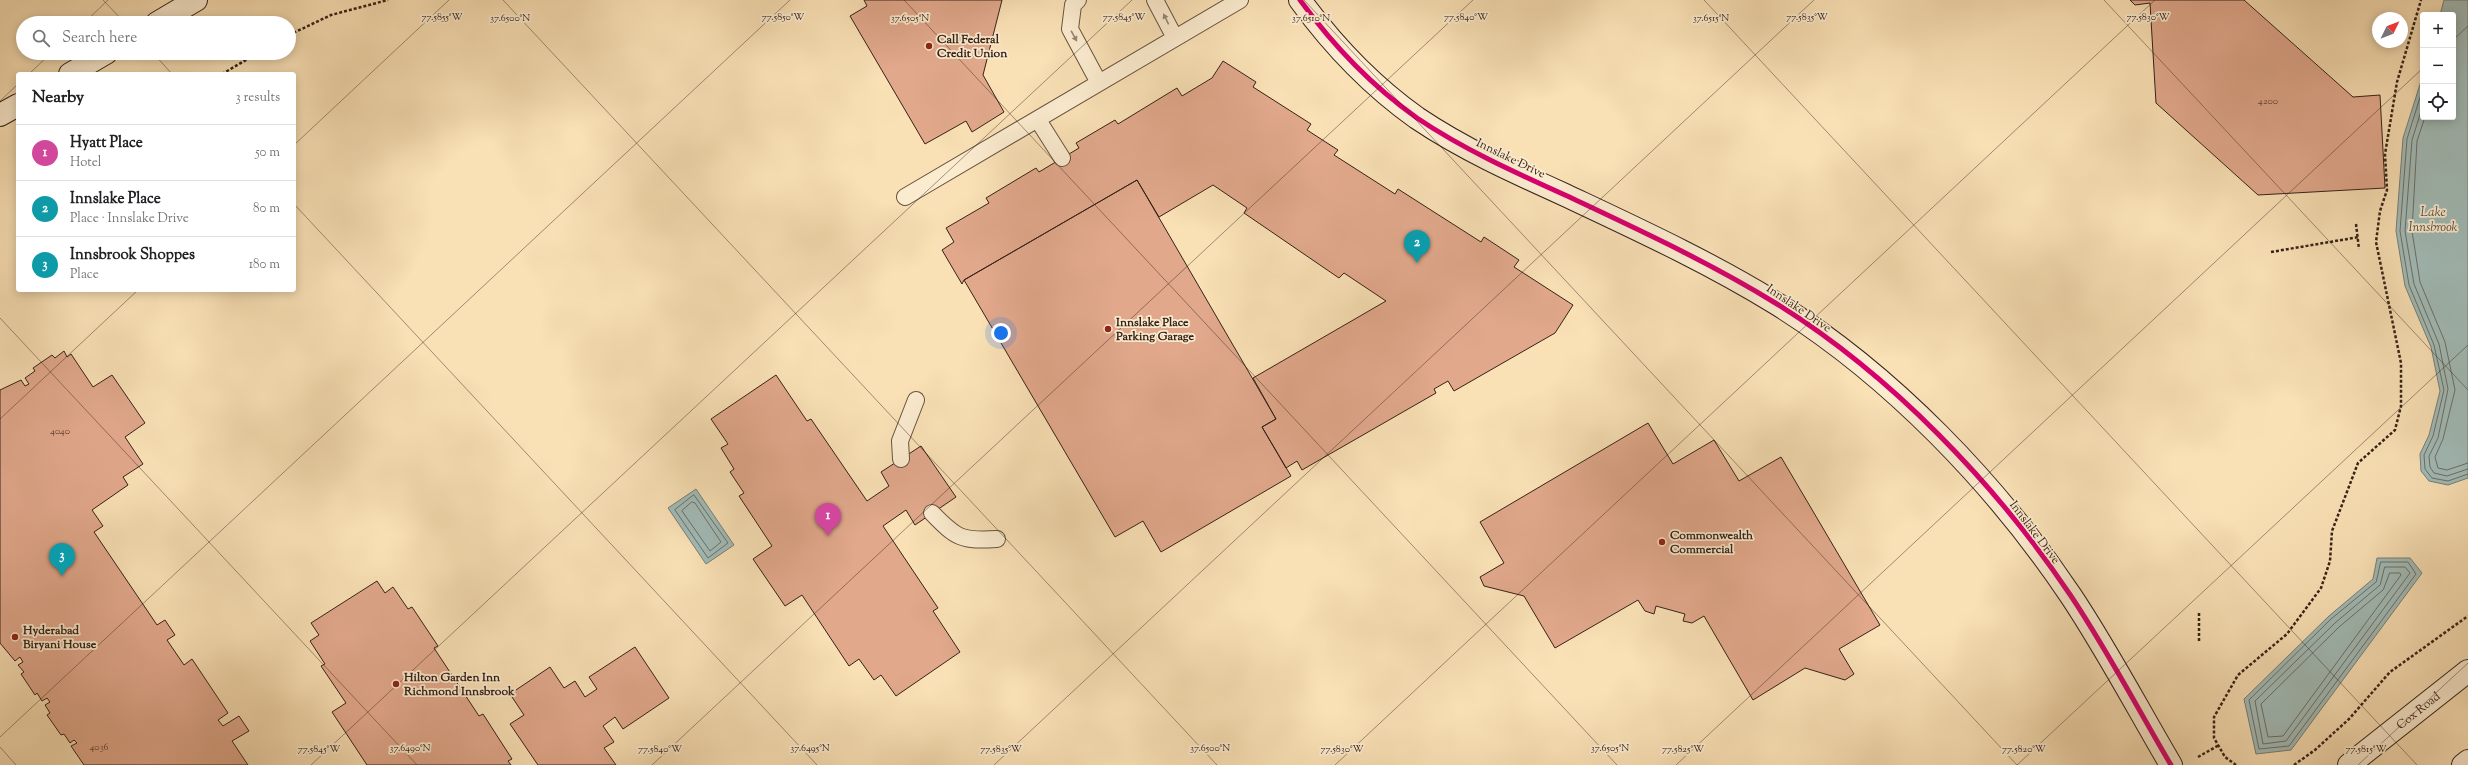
<!DOCTYPE html>
<html lang="en">
<head>
<meta charset="utf-8">
<style>
  :root { --surface:#fff; --page:#f6f6f6; --text:#202124; --muted:#757577; --line:#e0e0e0; --accent:#8f2418 }
  body { margin:0; font-family:"Sorts Mill Goudy",serif; background:var(--page); color:var(--text) }
  .controls { position:absolute; right:12px; top:12px; display:grid; overflow:hidden; border-radius:4px; box-shadow:0 2px 10px #0003 }
  .controls button { width:36px; height:36px; display:grid; place-items:center; padding:0; border:0; border-bottom:1px solid var(--line); background:var(--surface); color:var(--text); font:20px sans-serif }
  .compass { position:absolute; left:2372px; top:12px; width:36px; height:36px; border-radius:50%; background:var(--surface); box-shadow:0 2px 10px #0003; rotate:47deg }
  .you { position:absolute; left:1001px; top:333px; width:14px; height:14px; margin:-10px; border:3px solid #fff; border-radius:50%; background:#1a73e8; box-shadow:0 0 0 6px #1a73e833 }
  .badge { display:grid; place-items:center; width:26px; height:26px; border-radius:50%; background:var(--accent); color:#fff; font-size:13px; font-weight:700 }
  .pin { position:absolute; translate:-50% -33px; filter:drop-shadow(0 1px 2px #0008) }
  .pin::after { content:''; position:absolute; top:21px; width:14px; height:12px; background:inherit; clip-path:polygon(0 0,100% 0,50% 100%) }
  .list { margin:0; padding:0; list-style:none }
  h2 { display:flex; justify-content:space-between; align-items:center; height:52px; margin:0; padding:0 16px; font-size:17px }
  h2 small { font-size:13px; font-weight:400; color:var(--muted) }
  .list li { display:grid; grid-template-columns:26px 1fr auto; gap:12px; align-items:center; box-sizing:border-box; height:56px; padding:0 16px; border-top:1px solid var(--line) }
  .list b { display:block; font-size:15px; white-space:nowrap }
  .list p { margin:0; font-size:13px; white-space:nowrap; color:var(--muted) }
  .list em { font-size:13px; font-style:normal; color:var(--muted) }
  .icon { flex:none; width:22px; height:22px; fill:none; stroke:currentColor; stroke-width:2; stroke-linecap:round; stroke-linejoin:round }
  .map { position:relative; flex:none; width:2468px; height:765px; overflow:hidden }
  .search { position:absolute; background:var(--surface); box-shadow:0 2px 10px #0003; left:16px; top:16px; width:280px; height:44px; display:flex; align-items:center; gap:10px; box-sizing:border-box; padding:0 14px; border-radius:22px; color:var(--muted); font-size:15px }
  .panel { position:absolute; background:var(--surface); box-shadow:0 2px 10px #0003; left:16px; top:72px; width:280px; height:220px; border-radius:4px }
  .map>svg:first-child { display:block }
</style>
</head>
<body>
<div class="map">
<svg width="2468" height="765" viewBox="0 0 2468 765">
  <rect width="100%" height="100%" fill="#f9e0b5"/>
  <filter id="stains"><feTurbulence type="fractalNoise" baseFrequency=".005" numOctaves="4"/><feColorMatrix values="0 0 0 0 .2 0 0 0 0 .09 0 0 0 0 .02 0 0 0 .5 -.17"/></filter>
  <radialGradient id="worn" r=".72"><stop offset=".6" stop-color="#630" stop-opacity="0"/><stop offset="1" stop-color="#630" stop-opacity=".3"/></radialGradient>
  <path fill="#a1bbb7" stroke="#767e77" d="M2444,0H2468V478L2448,485L2429,481L2421,471L2420,454L2429,435L2440,391L2431,347L2405,286L2396,231L2403,138L2423,75V117H2453V15H2440Z
    M696,489L734,545L706,564L668,508Z
    M2377,558H2410L2422,573L2291,750L2256,754L2244,699L2329,616L2373,579Z"/>
  <g fill="none" stroke-linecap="round" stroke-linejoin="round">
    <path stroke="#6c6e68" stroke-width="1" d="M2423,88L2407,139L2400,231L2409,285L2434,345L2444,390L2433,436L2424,455L2425,469L2432,478L2448,481L2468,474
      M2423,105L2412,140L2405,231L2414,284L2439,344L2448,389L2438,438L2429,456L2430,467L2434,473L2447,476L2468,469
      M2425,117L2417,141L2412,231L2420,282L2445,342L2455,390L2443,439L2435,457L2438,468L2447,470L2468,463
      M694,495L728,543L708,558L675,510Z
      M692,502L695,503L721,542L710,551L682,511Z
      M2381,562H2408L2416,574L2289,746L2259,749L2249,700L2331,619L2376,582Z
      M2385,567H2405L2410,573L2286,741L2263,744L2255,701L2335,623L2380,585Z
      M2390,573H2400L2401,575L2283,736L2268,737L2261,704L2339,627L2383,590Z"/>
  </g>
  <path fill="#e1a88c" stroke="#362218" d="M864,0H1002L983,75L1004,112L972,132L966,121L925,144L850,16L867,6Z
    M2130,0H2244L2353,97L2380,95L2385,188L2258,195L2156,103L2150,3L2135,5Z
    M1223,61L1256,82L1253,87L1311,124L1307,130L1338,150L1334,155L1395,194L1398,189L1481,242L1484,237L1519,260L1514,267L1573,305L1555,333L1454,391L1448,381L1434,389L1436,393L1302,470L1297,461L1286,468L1262,427L1276,419L1253,378L1386,301L1344,273L1339,278L1244,213L1247,208L1213,185L1159,217L1137,180L964,280L962,284L942,250L954,242L946,228L989,203L986,198L1036,168L1039,172L1079,148L1076,143L1115,120L1118,124L1177,88L1182,96L1212,78Z
    M1137,180L1276,419L1262,427L1291,476L1161,552L1143,521L1115,537L964,280Z
    M64,351L67,357L71,354L93,387L112,375L145,423L125,437L143,464L123,477L128,485L92,510L103,526L94,532L157,625L165,620L175,635L167,640L184,665L192,659L228,713L218,720L223,726L239,716L249,731L232,741L248,765H84L71,746L77,743L74,740L70,743L64,734L61,735L47,715L50,713L45,705L50,702L47,698L42,701L37,693L35,695L21,674L24,672L18,665L23,662L20,657L15,661L0,643V390L21,380L25,386L29,384L25,378L35,371L33,368L52,355L55,358Z
    M776,375L807,421L811,419L867,501L889,486L881,472L921,446L956,497L915,525L906,510L883,526L938,608L933,611L960,652L896,696L881,675L874,680L859,659L849,666L802,595L785,606L753,559L772,546L739,496L744,493L730,472L734,469L721,448L728,444L711,419Z
    M1648,423L1673,464L1714,440L1739,481L1781,457L1880,625L1839,649L1854,674L1845,680L1805,668L1753,700L1704,616L1692,623L1683,621L1685,614L1656,606L1654,614L1645,611L1638,600L1555,648L1524,596L1484,586L1480,577L1504,563L1480,522Z
    M377,581L385,593L393,587L408,609L412,607L438,646L434,648L479,716L483,714L512,759L508,761L511,765H367L332,712L346,703L321,666L325,664L310,641L319,635L311,623Z
    M635,647L669,698L623,729L615,717L603,726L614,742L604,748L616,765H538L510,724L524,715L510,694L550,667L564,688L575,681L585,697L597,689L589,677Z"/>
  <g fill="none" stroke-linecap="round" stroke-linejoin="round">
    <defs>
      <path id="lane" d="M1078,0L1073,5L1070,29L1099,83
        M1155,0L1175,38
        M1038,120L1062,158
        M905,197L1240,0
        M901,459L900,441L916,400
        M932,513C957,539 962,541 997,539"/>
      <g id="secondary">
        <path d="M1300,0C1332,44 1372,86 1417,118C1463,149 1514,172 1565,195C1637,229 1709,262 1777,304C1891,375 1996,484 2071,596C2107,650 2138,709 2171,765"/>
        <path d="M157,23L196,0"/>
        <path d="M70,74L106,53"/>
        <path d="M0,115L18,105"/>
        <path id="s1" d="M2349,765L2468,671"/>
        <path d="M2463,765L2468,761"/>
      </g>
    </defs>
    <use href="#lane" stroke="#67523f" stroke-width="18"/>
    <use href="#secondary" stroke="#362218" stroke-width="24"/>
    <path stroke="#362218" stroke-width="2.5" stroke-dasharray="3 2" stroke-linecap="butt" d="M289,35L331,15L388,0
      M222,74L258,53
      M2356,224L2359,249
      M2271,252L2359,237
      M2199,613V642
      M2198,757L2219,745
      M2236,765L2225,757L2214,738V717L2238,675L2287,634L2321,588L2330,561L2332,531L2358,463L2395,430L2401,406V363L2376,242L2380,211L2387,190L2385,154L2397,82L2421,0
      M2294,765L2315,750L2349,719L2390,672L2468,616"/>
    <use href="#lane" stroke="#fbebcf" stroke-width="16"/>
    <use href="#secondary" stroke="#fbebcf" stroke-width="22"/>
    <defs>
      <path id="cycleway" d="M1300,0C1332,44 1372,86 1417,118C1463,149 1514,172 1565,195C1637,229 1709,262 1777,304C1891,375 1996,484 2071,596C2107,650 2138,709 2171,765"/>
    </defs>
    <use href="#cycleway" stroke="#fbebcf" stroke-width="8"/>
    <use href="#cycleway" stroke="#d6006c" stroke-width="5"/>
  </g>
  <defs><path id="oneway-solid" d="M-6-.8H1V-3.2L6.5 0L1 3.2V.8H-6Z"/></defs>
  <g fill="#988674">
    <use href="#oneway-solid" transform="translate(1166 19) rotate(-116)"/>
    <use href="#oneway-solid" transform="translate(1074 36) rotate(61)"/>
  </g>
  <path fill="none" stroke="#362218" stroke-width="1" stroke-opacity="0.45" d="M103,0L125,23M503,0L1217,765M904,0L1617,765M1304,0L2017,765M1704,0L2417,765M2104,0L2468,390M84,23L108,0M2453,40L2468,26M153,53L172,74M29,74L51,53M0,101L18,84M294,145L449,0M294,204L817,765M0,318L417,765M0,419L138,290M0,737L790,0M0,747L16,765M311,765L1132,0M652,765L1473,0M994,765L1814,0M1335,765L2155,0M1676,765L2423,68M2017,765L2468,345M2358,765L2468,663"/>
  <g fill="#8f2418" stroke="#fbebcf" stroke-width="1.5">
    <circle cx="929" cy="46" r="4"/>
    <circle cx="1108" cy="329" r="4"/>
    <circle cx="1662" cy="542" r="4"/>
    <circle cx="15" cy="637" r="4"/>
    <circle cx="396" cy="684" r="4"/>
  </g>
  <g text-anchor="middle" stroke-width="3.5" stroke-linejoin="round" paint-order="stroke">
    <g font-size="10" fill="#614435">
      <text x="2268" y="104">4200</text>
      <text x="60" y="434">4040</text>
      <text x="99" y="750">4036</text>
    </g>
    <g font-size="12" font-weight="bold" fill="#362218" stroke="#fbebcf" text-anchor="start">
      <text x="937" y="43">Call Federal<tspan x="937" dy="14">Credit Union</tspan></text>
      <text x="1116" y="326">Innslake Place<tspan x="1116" dy="14">Parking Garage</tspan></text>
      <text x="1670" y="539">Commonwealth<tspan x="1670" dy="14">Commercial</tspan></text>
      <text x="23" y="634">Hyderabad<tspan x="23" dy="14">Biryani House</tspan></text>
      <text x="404" y="681">Hilton Garden Inn<tspan x="404" dy="14">Richmond Innsbrook</tspan></text>
    </g>
    <g font-size="12" fill="#362218" stroke="#fbebcf">
      <text transform="translate(1511 158) rotate(26)" y="4">Innslake Drive</text>
      <text transform="translate(1799 308) rotate(34)" y="4">Innslake Drive</text>
      <text transform="translate(2035 532) rotate(53)" y="4">Innslake Drive</text>
      <text dy="4" stroke="none"><textPath href="#s1" startOffset="88">Cox Road</textPath></text>
    </g>
    <g font-size="13" font-style="italic" fill="#565048" stroke="#fbebcf">
      <text x="2433" y="216">Lake<tspan x="2433" dy="15">Innsbrook</tspan></text>
    </g>
  </g>
  <g font-size="10" text-anchor="middle" fill="#362218" stroke="#fbebcf" stroke-width="3.5" stroke-linejoin="round" paint-order="stroke">
    <text x="442" y="20">77.5855°W</text>
    <text x="783" y="20">77.5850°W</text>
    <text x="1124" y="20">77.5845°W</text>
    <text x="1466" y="20">77.5840°W</text>
    <text x="1807" y="20">77.5835°W</text>
    <text x="2148" y="20">77.5830°W</text>
    <text x="510" y="21">37.6500°N</text>
    <text x="910" y="21">37.6505°N</text>
    <text x="1311" y="21">37.6510°N</text>
    <text x="1711" y="21">37.6515°N</text>
    <text x="410" y="751">37.6490°N</text>
    <text x="810" y="751">37.6495°N</text>
    <text x="1210" y="751">37.6500°N</text>
    <text x="1610" y="751">37.6505°N</text>
    <text x="319" y="752">77.5845°W</text>
    <text x="660" y="752">77.5840°W</text>
    <text x="1001" y="752">77.5835°W</text>
    <text x="1342" y="752">77.5830°W</text>
    <text x="1683" y="752">77.5825°W</text>
    <text x="2024" y="752">77.5820°W</text>
    <text x="2366" y="752">77.5815°W</text>
  </g>
  <rect width="100%" height="100%" filter="url(#stains)"/>
  <rect width="100%" height="100%" fill="url(#worn)"/>
</svg>
<div class="controls">
<button>+</button>
<button>−</button>
<button><svg class="icon" aria-label="locate" viewBox="0 0 24 24"><circle cx="12" cy="12" r="6"/><path d="M12 2v4M12 18v4M2 12h4M18 12h4"/></svg></button>
</div>
<svg class="compass" viewBox="-18 -18 36 36"><path d="M0-13l5 13h-10z" fill="#e53935"/><path d="M0 13l5-13h-10z" fill="#757577"/></svg>
<div class="you"></div>
<div class="pin badge" style="left:828px;top:536px;background:#d1479c">1</div>
<div class="pin badge" style="left:1417px;top:263px;background:#0f9aa8">2</div>
<div class="pin badge" style="left:62px;top:576px;background:#0f9aa8">3</div>
<div class="search"><svg class="icon" aria-label="search" viewBox="0 0 24 24"><circle cx="10" cy="10" r="6"/><path d="M15 15l6 6"/></svg>Search here</div>
<section class="panel">
<h2>Nearby<small>3 results</small></h2>
<ul class="list">
<li><span class="badge" style="background:#d1479c">1</span><div><b>Hyatt Place</b><p>Hotel</p></div><em>50 m</em></li>
<li><span class="badge" style="background:#0f9aa8">2</span><div><b>Innslake Place</b><p>Place · Innslake Drive</p></div><em>80 m</em></li>
<li><span class="badge" style="background:#0f9aa8">3</span><div><b>Innsbrook Shoppes</b><p>Place</p></div><em>180 m</em></li>
</ul>
</section>
</div>
</body>
</html>
